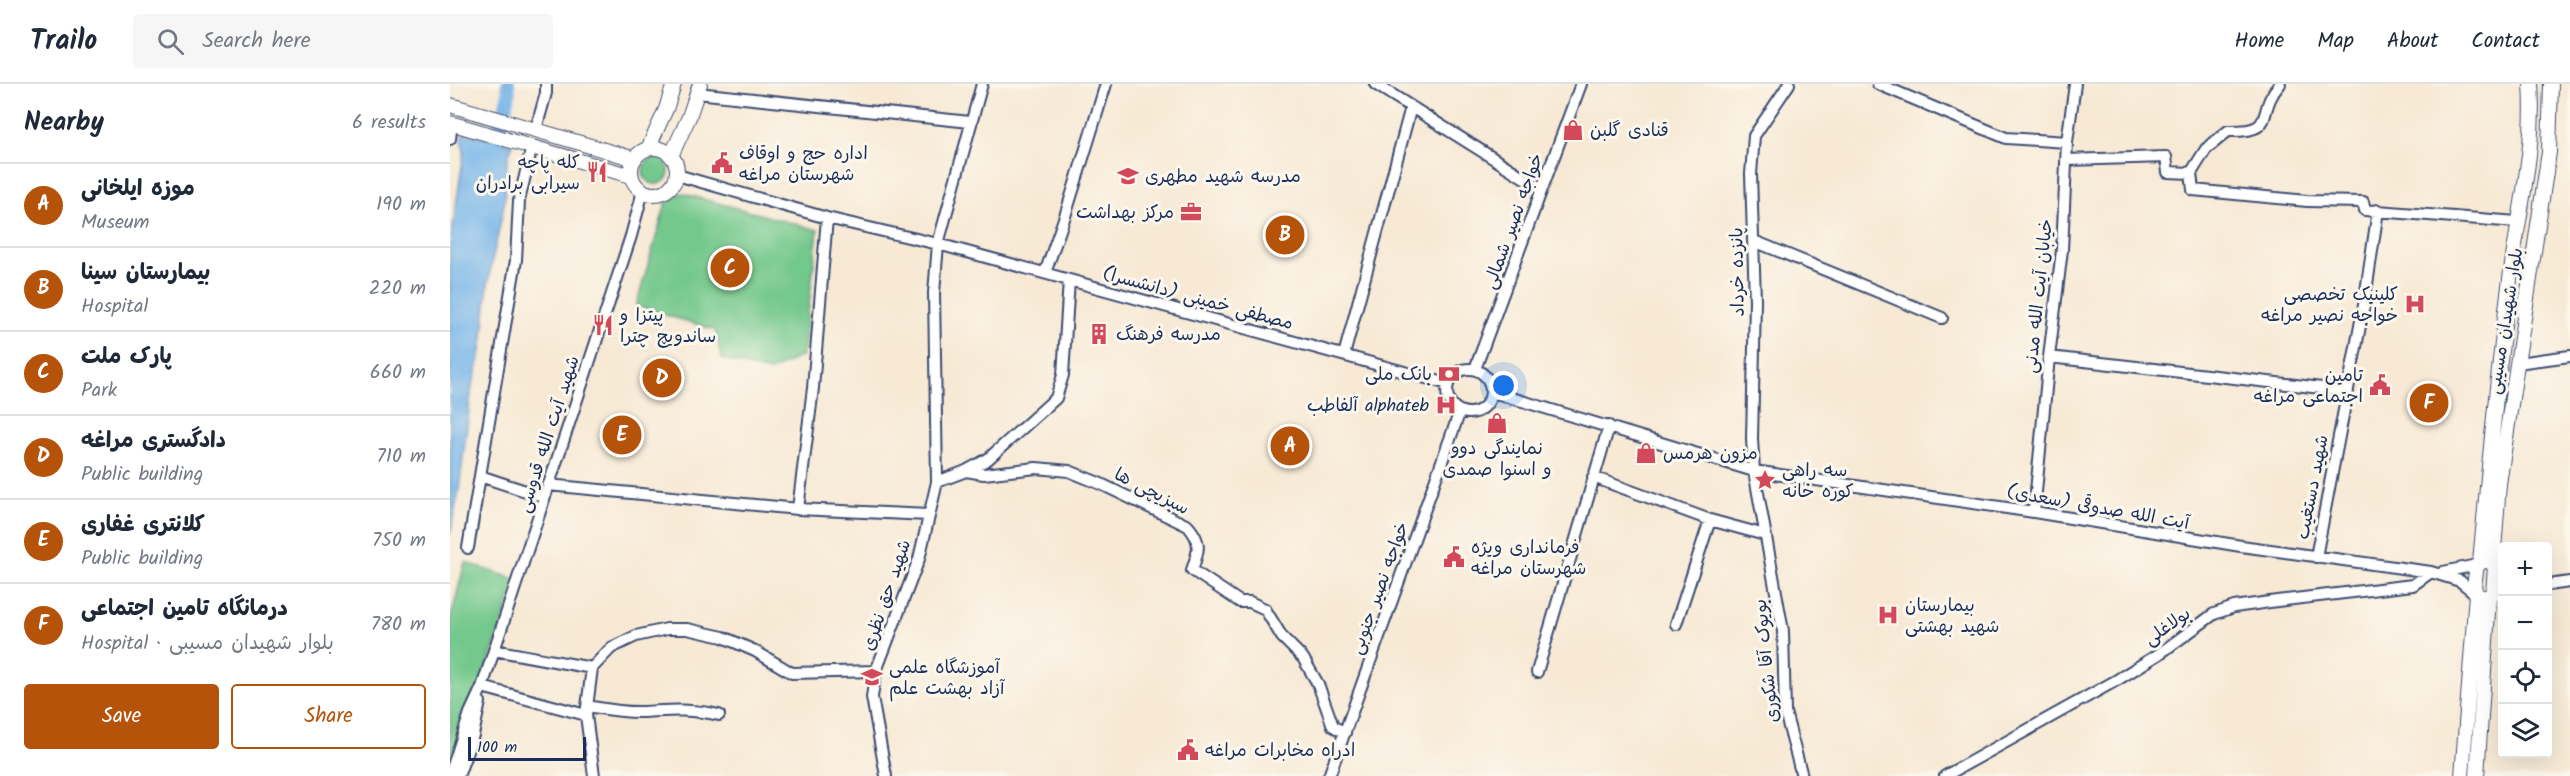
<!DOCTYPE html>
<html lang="en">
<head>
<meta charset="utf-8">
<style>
  :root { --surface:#fff; --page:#f6f6f7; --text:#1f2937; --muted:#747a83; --line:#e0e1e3; --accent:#b45309 }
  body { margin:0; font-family:Kalam,"Playpen Sans Arabic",sans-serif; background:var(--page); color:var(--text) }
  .controls { position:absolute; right:18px; bottom:18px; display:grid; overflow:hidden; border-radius:6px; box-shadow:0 6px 24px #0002 }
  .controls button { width:54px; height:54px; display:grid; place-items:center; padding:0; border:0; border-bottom:2px solid var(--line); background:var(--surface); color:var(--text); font:30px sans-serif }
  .scale { position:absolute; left:18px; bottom:15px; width:118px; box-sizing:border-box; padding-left:6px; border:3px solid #1b2f5e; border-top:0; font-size:16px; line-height:21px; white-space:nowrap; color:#1b2f5e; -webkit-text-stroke:4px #fbf7ec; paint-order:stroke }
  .you { position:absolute; left:1054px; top:302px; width:21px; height:21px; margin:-15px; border:4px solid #fff; border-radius:50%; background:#1a73e8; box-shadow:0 0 0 9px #1a73e833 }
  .badge { display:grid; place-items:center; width:39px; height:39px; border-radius:50%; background:var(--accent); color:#fff; font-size:20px; font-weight:700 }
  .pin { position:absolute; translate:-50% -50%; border:3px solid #fff; box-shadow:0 2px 6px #0006 }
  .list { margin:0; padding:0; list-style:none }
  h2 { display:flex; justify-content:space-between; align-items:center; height:78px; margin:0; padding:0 24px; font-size:26px }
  h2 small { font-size:20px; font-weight:400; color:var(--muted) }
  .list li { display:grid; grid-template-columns:39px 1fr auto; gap:18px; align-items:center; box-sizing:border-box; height:84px; padding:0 24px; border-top:2px solid var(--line) }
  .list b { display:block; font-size:22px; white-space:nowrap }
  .list p { margin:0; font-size:20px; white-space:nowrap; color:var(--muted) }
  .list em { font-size:20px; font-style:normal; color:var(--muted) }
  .actions { display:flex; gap:12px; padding:18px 24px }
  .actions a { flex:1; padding:14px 0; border:2px solid var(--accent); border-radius:6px; text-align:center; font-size:21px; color:var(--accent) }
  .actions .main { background:var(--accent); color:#fff }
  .icon { flex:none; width:33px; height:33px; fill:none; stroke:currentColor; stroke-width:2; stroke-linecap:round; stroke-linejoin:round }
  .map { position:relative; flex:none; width:2120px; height:692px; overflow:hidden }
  header { display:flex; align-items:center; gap:36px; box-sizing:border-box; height:84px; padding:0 30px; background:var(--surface); border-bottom:2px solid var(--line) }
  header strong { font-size:28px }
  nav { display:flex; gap:33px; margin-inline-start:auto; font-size:21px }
  .search { width:420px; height:54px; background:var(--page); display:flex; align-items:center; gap:15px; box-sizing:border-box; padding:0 21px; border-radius:6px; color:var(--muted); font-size:22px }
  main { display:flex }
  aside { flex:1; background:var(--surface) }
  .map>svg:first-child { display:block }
</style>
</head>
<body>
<header>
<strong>Trailo</strong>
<div class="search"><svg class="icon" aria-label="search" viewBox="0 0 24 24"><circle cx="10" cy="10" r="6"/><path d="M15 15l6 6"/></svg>Search here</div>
<nav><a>Home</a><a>Map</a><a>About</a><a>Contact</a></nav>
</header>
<main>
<aside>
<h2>Nearby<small>6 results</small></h2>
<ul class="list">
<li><span class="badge">A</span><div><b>موزه ایلخانی</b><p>Museum</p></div><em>190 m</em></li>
<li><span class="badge">B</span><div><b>بیمارستان سینا</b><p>Hospital</p></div><em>220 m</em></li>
<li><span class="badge">C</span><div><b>پارک ملت</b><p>Park</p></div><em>660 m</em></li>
<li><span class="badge">D</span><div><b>دادگستری مراغه</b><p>Public building</p></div><em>710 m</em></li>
<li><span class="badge">E</span><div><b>کلانتری غفاری</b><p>Public building</p></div><em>750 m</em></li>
<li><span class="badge">F</span><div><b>درمانگاه تامین اجتماعی</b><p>Hospital · بلوار شهیدان مسیبی</p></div><em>780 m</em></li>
</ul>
<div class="actions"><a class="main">Save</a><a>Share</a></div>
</aside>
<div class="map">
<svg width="2120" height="692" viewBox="0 0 2120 692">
  <rect width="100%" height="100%" fill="#fbf7ec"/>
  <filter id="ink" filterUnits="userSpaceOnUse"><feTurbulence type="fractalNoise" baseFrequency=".0167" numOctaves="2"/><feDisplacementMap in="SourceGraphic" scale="12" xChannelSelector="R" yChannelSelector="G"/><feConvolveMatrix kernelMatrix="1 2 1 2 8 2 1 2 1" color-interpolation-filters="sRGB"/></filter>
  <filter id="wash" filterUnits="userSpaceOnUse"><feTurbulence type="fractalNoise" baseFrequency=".008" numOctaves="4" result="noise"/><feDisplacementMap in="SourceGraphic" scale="24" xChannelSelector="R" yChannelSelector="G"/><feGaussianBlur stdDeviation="1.35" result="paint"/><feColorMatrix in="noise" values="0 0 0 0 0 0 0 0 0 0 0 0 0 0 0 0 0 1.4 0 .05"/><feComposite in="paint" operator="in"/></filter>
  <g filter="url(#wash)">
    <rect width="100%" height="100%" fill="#f7e9d4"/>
    <path fill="#73c88c" stroke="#477c75" stroke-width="1.5" d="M193 87a13 13 0 1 1 26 0a13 13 0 1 1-26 0Z
      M231,109L368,146L353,271L319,288L272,275L265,246L186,222L216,119Z
      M15,478L67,496L0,691V537Z"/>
    <path fill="#75b4e8" stroke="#4872a3" stroke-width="1.5" d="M15,49L63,61C53,79 57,99 54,119C50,149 39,181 37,210C34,241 33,272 22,302L9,406L0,451V161L14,68L11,54Z"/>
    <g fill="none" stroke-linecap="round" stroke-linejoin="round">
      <path stroke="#75b4e8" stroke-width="14" d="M45,62L59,10L58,0"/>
    </g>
  </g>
  <g filter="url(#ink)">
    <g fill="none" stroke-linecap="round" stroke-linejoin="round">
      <defs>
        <path id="minor" d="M925,0L1092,105
          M1339,0L1304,52L1301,90L1305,217L1302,355L1304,387L1333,547L1335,628L1352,692
          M1428,0L1556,54L1617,58
          M247,9L520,38
          M86,45L96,9V0
          M0,55L2,39
          M1616,76L1716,73L1718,88L1741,89L1743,106L1857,117L1913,118L1915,126L2067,138
          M1741,89L1756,65L1778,47C1830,48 1804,29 1830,0
          M227,91L377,134L488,160L998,300
          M1304,157L1492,234
          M595,189L616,129L656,0
          M894,271L961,23
          M1599,273L1898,307
          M2067,279L2120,272
          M997 307a22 22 0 1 1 44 0a22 22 0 1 1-44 0Z
          M1025,285L1131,0
          M1042,308L1304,387L1584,428L1791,462L1981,488L2010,497L2025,509
          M516,387L534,390L586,384L619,387L651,400L738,442C752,458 749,466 742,486L790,518H800L815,525L832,553L853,574L868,600L883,642L895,649
          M30,392L94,413
          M1143,393L1260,436L1315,451
          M487,398L516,387L538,375L606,314L613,291L619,196
          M98,401L348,425L479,431
          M348,425L363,304L377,134
          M1584,428L1599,273L1612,166L1617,58L1625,0
          M18,464L66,176L69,117L82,62
          M1866,473L1914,221L1928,126
          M1993,488L2027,481
          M2098,501L2120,498
          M1226,540L1260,436
          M44,566L142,584
          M1087,588L1159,342
          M32,603L136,631
          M137,622C155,625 175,629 194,628C220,626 243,625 269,631
          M0,691L20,629L32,603L181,152L193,107
          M8,692L23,651L30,618
          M144,692L136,631L142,584L161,564L186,552L217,545H237L273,553L305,567L342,589L426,587
          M436,692L422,613L426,587L469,475L487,398L484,209L488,160L532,0
          M879,692L1010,327
          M1495,692L1667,596L1709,570L1764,530L1784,523L1827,517L1963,501L1981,488"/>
        <path id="major" d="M0,21L185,75
          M0,39L181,92
          M181 87a23 23 0 1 1 46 0a23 23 0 1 1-46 0Z
          M198,65L216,25L224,0
          M221,72L239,33L250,0
          M2034,477H2039L2045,482L2043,510L2034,514L2026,510L2024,502L2027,481Z
          M2030,478C2039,383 2047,289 2060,195C2068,130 2086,66 2081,0
          M2043,480L2049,400L2099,68L2101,0
          M2012,692L2026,510
          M2027,692L2039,513"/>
      </defs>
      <use href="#minor" stroke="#3c4b70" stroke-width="14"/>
      <use href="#major" stroke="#3c4b70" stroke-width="16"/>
      <use href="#minor" stroke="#fff" stroke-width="10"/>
      <use href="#major" stroke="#fff" stroke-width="14"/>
    </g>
  </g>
  <defs>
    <symbol id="shop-bare" viewBox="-9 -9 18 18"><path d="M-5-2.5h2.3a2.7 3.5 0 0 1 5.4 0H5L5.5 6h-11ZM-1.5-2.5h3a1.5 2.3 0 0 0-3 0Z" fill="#d1495b" stroke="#fbf7ec" stroke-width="2.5" paint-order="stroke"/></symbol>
    <symbol id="civic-bare" viewBox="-9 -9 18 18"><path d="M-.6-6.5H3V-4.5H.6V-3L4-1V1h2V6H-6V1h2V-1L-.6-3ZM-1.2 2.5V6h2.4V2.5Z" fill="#d1495b" stroke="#fbf7ec" stroke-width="2.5" paint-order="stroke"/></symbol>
    <symbol id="restaurant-bare" viewBox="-9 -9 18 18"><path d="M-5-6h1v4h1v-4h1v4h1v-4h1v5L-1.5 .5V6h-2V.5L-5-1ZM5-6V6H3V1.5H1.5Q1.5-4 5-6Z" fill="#d1495b" stroke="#fbf7ec" stroke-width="2.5" paint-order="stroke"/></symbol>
    <symbol id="school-bare" viewBox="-9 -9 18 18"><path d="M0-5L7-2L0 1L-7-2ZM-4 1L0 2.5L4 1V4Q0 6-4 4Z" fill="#d1495b" stroke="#fbf7ec" stroke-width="2.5" paint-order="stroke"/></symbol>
    <symbol id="office-bare" viewBox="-9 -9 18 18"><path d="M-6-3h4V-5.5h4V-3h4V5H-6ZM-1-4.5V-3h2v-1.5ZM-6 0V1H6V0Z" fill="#d1495b" stroke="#fbf7ec" stroke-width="2.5" paint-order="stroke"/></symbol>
    <symbol id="hospital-bare" viewBox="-9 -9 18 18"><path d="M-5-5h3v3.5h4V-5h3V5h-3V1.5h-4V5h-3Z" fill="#d1495b" stroke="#fbf7ec" stroke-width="2.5" paint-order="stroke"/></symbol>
    <symbol id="building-bare" viewBox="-9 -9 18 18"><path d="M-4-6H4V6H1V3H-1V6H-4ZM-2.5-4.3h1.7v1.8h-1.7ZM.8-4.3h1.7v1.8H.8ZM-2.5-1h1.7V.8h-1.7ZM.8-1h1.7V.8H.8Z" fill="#d1495b" stroke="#fbf7ec" stroke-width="2.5" paint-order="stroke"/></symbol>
    <symbol id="bank-bare" viewBox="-9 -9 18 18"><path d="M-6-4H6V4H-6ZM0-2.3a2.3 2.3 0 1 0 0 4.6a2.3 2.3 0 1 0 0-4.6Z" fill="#d1495b" stroke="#fbf7ec" stroke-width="2.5" paint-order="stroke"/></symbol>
    <symbol id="sight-bare" viewBox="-9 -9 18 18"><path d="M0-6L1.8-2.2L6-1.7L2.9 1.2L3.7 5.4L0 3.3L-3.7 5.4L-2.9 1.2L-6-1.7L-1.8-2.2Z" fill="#d1495b" stroke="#fbf7ec" stroke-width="2.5" paint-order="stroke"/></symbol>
  </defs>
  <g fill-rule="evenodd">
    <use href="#shop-bare" x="1108" y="31" width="30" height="30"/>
    <use href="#civic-bare" x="257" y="64" width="30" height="30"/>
    <use href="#restaurant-bare" x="132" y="73" width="30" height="30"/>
    <use href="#school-bare" x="663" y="77" width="30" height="30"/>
    <use href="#office-bare" x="726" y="113" width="30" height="30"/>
    <use href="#hospital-bare" x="1950" y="205" width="30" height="30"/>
    <use href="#restaurant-bare" x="138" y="226" width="30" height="30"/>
    <use href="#building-bare" x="634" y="235" width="30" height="30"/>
    <use href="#bank-bare" x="984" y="275" width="30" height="30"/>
    <use href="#civic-bare" x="1915" y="286" width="30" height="30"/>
    <use href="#hospital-bare" x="981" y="306" width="30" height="30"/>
    <use href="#shop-bare" x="1032" y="324" width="30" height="30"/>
    <use href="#shop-bare" x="1181" y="354" width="30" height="30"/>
    <use href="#sight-bare" x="1300" y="381" width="30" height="30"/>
    <use href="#civic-bare" x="989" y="458" width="30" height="30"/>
    <use href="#hospital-bare" x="1423" y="516" width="30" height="30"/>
    <use href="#school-bare" x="407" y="578" width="30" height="30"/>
    <use href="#civic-bare" x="723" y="651" width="30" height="30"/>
  </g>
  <g text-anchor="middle" stroke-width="6" stroke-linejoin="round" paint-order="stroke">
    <g font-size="18" fill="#1b2f5e" stroke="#fbf7ec" text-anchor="start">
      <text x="1140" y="52">قنادی گلبن</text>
      <text x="289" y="75">اداره حج و اوقاف<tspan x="289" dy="21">شهرستان مراغه</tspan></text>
      <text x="130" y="84" text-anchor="end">کله پاچه<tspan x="130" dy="21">سیرابی برادران</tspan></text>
      <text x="695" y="98">مدرسه شهید مطهری</text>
      <text x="724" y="134" text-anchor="end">مرکز بهداشت</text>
      <text x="1948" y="216" text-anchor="end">کلینیک تخصصی<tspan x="1948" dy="21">خواجه نصیر مراغه</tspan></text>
      <text x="170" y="237">پیتزا و<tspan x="170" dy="21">ساندویچ چترا</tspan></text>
      <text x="666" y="256">مدرسه فرهنگ</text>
      <text x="982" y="296" text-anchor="end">بانک ملی</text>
      <text x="1913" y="297" text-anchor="end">تامین<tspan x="1913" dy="21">اجتماعی مراغه</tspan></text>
      <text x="979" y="327" text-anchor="end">آلفاطب alphateb</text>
      <text x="1047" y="370" text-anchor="middle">نمایندگی دوو<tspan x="1047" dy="21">و اسنوا صمدی</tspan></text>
      <text x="1213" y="375">مزون هرمس</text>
      <text x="1332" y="392">سه راهی<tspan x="1332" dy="21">کوره خانه</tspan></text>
      <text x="1021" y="469">فرمانداری ویژه<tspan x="1021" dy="21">شهرستان مراغه</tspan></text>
      <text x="1455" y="527">بیمارستان<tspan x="1455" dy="21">شهید بهشتی</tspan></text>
      <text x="439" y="589">آموزشگاه علمی<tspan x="439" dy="21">آزاد بهشت علم</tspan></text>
      <text x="755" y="672">ادراه مخابرات مراغه</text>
    </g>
    <g font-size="18" fill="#1b2f5e" stroke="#fbf7ec">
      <text transform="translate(1063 137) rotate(-70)" y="6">خواجه نصیر شمالی</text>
      <text transform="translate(1287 188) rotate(-91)" y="6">پانزده خرداد</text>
      <text transform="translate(1588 212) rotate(-84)" y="6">خیابان آیت الله مدنی</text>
      <text transform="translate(748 214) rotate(15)" y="6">مصطفی خمینی (دانشسرا)</text>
      <text transform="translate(2055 237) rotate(-81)" y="6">بلوار شهیدان مسیبی</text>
      <text transform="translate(98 350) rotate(-72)" y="6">شهید آیت الله قدوسی</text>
      <text transform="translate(1862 403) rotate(-79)" y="6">شهید دستغیب</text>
      <text transform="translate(702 407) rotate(27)" y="6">سبزیچی ها</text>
      <text transform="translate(1648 423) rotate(10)" y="6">آیت الله صدوقی (سعدی)</text>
      <text transform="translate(929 504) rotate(-70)" y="6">خواجه نصیر جنوبی</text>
      <text transform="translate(436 511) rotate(-71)" y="6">شهید حق نظری</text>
      <text transform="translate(1717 542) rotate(-35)" y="6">بولاغلی</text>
      <text transform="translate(1316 577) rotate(-96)" y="6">بویوک آقا شکوری</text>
    </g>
  </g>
</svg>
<div class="controls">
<button>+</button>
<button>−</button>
<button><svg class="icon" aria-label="locate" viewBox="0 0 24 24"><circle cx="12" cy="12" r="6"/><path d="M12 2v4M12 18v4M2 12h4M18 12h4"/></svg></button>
<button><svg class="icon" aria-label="layers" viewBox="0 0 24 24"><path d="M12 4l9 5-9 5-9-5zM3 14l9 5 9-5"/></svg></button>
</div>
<div class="scale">100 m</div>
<div class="you"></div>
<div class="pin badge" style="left:840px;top:362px">A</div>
<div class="pin badge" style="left:835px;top:151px">B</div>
<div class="pin badge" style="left:280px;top:184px">C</div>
<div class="pin badge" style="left:212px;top:294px">D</div>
<div class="pin badge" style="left:172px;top:351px">E</div>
<div class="pin badge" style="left:1979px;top:319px">F</div>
</div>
</main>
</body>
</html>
